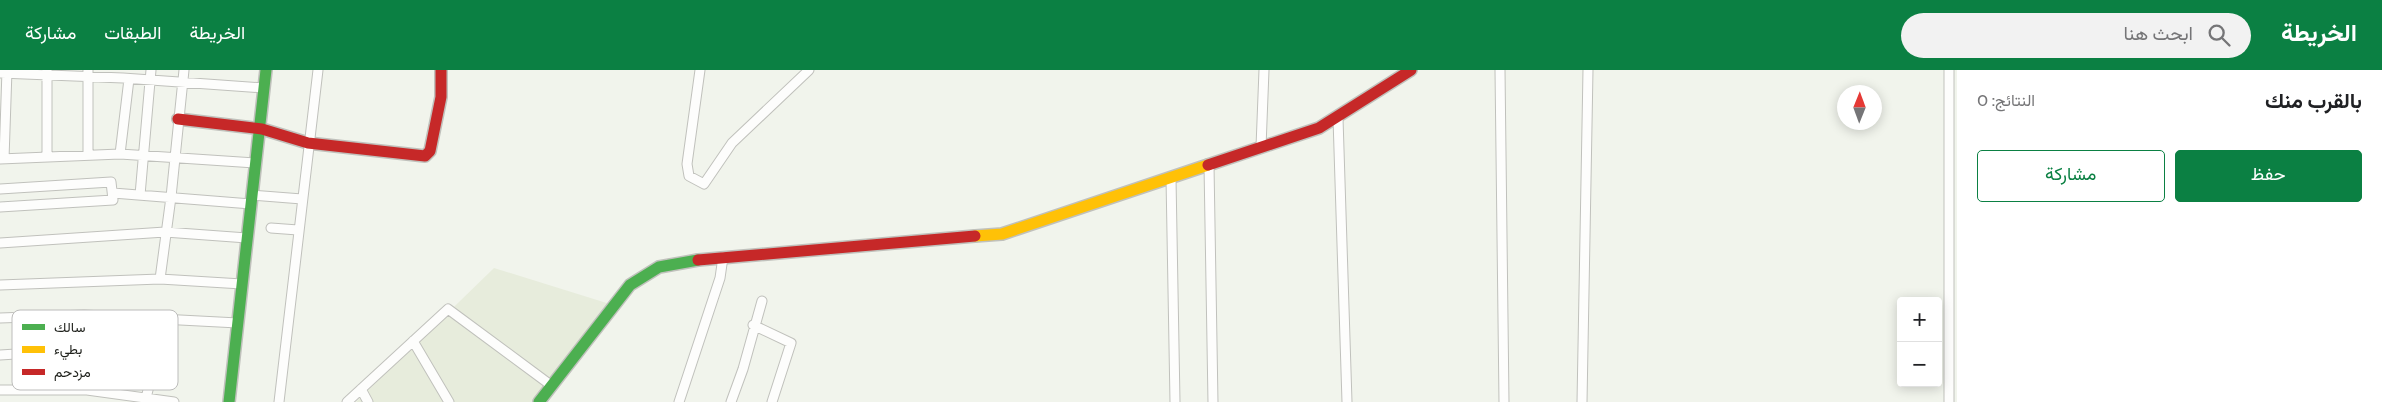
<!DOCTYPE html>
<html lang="ar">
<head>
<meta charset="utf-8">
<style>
  :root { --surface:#fff; --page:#f2f2f2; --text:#202124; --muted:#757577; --line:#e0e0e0; --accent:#0b8043 }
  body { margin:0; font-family:Cabin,Vazirmatn,sans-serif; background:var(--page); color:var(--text); direction:rtl }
  .controls { position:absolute; right:15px; bottom:15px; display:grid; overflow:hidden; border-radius:5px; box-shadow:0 2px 12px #0003 }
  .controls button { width:45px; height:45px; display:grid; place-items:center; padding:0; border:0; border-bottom:1px solid var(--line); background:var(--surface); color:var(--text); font:25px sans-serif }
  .compass { position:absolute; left:1837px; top:15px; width:45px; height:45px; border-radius:50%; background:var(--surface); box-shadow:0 2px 12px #0003; rotate:1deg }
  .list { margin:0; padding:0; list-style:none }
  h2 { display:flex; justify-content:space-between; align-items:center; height:65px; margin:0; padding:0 20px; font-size:21px }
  h2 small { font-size:16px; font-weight:400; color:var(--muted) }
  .actions { display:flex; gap:10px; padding:15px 20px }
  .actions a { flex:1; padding:11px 0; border:1px solid var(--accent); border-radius:5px; text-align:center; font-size:18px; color:var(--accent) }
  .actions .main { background:var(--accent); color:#fff }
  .icon { flex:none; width:28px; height:28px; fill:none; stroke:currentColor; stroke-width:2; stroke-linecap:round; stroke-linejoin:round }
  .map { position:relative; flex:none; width:1957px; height:332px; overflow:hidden; direction:ltr }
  header { display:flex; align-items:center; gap:30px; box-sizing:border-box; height:70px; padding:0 25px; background:var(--accent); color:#fff }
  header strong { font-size:24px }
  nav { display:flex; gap:28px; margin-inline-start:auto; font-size:18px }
  .search { width:350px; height:45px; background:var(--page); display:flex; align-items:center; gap:12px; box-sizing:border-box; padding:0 18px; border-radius:28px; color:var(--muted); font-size:19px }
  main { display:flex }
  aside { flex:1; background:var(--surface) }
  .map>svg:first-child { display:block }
</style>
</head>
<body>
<header>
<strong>الخريطة</strong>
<div class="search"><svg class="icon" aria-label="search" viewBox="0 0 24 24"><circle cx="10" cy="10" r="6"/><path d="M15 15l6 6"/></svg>ابحث هنا</div>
<nav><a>الخريطة</a><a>الطبقات</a><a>مشاركة</a></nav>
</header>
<main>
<aside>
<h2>بالقرب منك<small>النتائج: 0</small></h2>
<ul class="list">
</ul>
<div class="actions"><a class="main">حفظ</a><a>مشاركة</a></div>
</aside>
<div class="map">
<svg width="1957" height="332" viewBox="0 0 1957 332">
  <rect width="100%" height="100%" fill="#f1f4ec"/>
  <path fill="#e7ecdc" d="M494,198L613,235L537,332H356Z"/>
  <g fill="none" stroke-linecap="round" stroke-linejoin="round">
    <defs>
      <path id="street" d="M700,0L687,94L689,106L704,114L732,73L809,0
        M1500,0L1504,332
        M1949,0V332
        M0,3L123,8L264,18
        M1338,48L1347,332
        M1261,77L1264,0
        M88,84V0
        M120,84L129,9
        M47,87V0
        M0,89L120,84L255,93
        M4,89L7,0
        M1209,95L1213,332
        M1171,108L1175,332
        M0,119L111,112L113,130L0,137
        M113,123L251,134
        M140,125L151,0
        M252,125L302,129
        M271,158L298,160
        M0,173L165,162L247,168
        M160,209L171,127L184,0
        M0,215L160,209L242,214
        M0,248L84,245L238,253
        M753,255L791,273L772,332
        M413,271L449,332
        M0,285L47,282L156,288
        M361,319L368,332
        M0,320H87L174,332
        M146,328L156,288L158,249
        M279,332L318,0
        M347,332L448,239L552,316
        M679,332L720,208L723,187
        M731,332L743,299L762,231
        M1582,332L1588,0"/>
      <path id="fast" d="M229,332L266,0
        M539,332L630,215L659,197L698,190"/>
      <path id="slow" d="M975,166L1002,164L1208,95"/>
      <path id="jam" d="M178,49L262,59L308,73L425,86L430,81L441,27V0
        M1208,95L1319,58L1411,0
        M698,190L975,166"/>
    </defs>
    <use href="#street" stroke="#c0c1bc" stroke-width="11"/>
    <use href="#fast" stroke="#c0c1bc" stroke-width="14"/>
    <use href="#slow" stroke="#c0c1bc" stroke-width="14"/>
    <use href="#jam" stroke="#c0c1bc" stroke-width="14"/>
    <use href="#street" stroke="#fdfdfc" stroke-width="9"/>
    <use href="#fast" stroke="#4caf50" stroke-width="11"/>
    <use href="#slow" stroke="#ffc107" stroke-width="11"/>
    <use href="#jam" stroke="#c62828" stroke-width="11"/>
  </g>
  <rect x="12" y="240" width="166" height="80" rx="8" fill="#fff" stroke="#bcbcbb" stroke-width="1"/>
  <rect x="22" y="254" width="23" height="6" fill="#4caf50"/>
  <rect x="22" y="276" width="23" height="7" fill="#ffc107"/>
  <rect x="22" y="299" width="23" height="6" fill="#c62828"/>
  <g font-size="14" fill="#1f211c">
    <text x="54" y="262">سالك</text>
    <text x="54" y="284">بطيء</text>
    <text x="54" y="307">مزدحم</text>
  </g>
</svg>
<div class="controls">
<button>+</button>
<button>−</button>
</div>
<svg class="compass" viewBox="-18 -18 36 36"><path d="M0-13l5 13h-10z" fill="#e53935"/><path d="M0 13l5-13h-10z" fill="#757577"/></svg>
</div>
</main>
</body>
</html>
